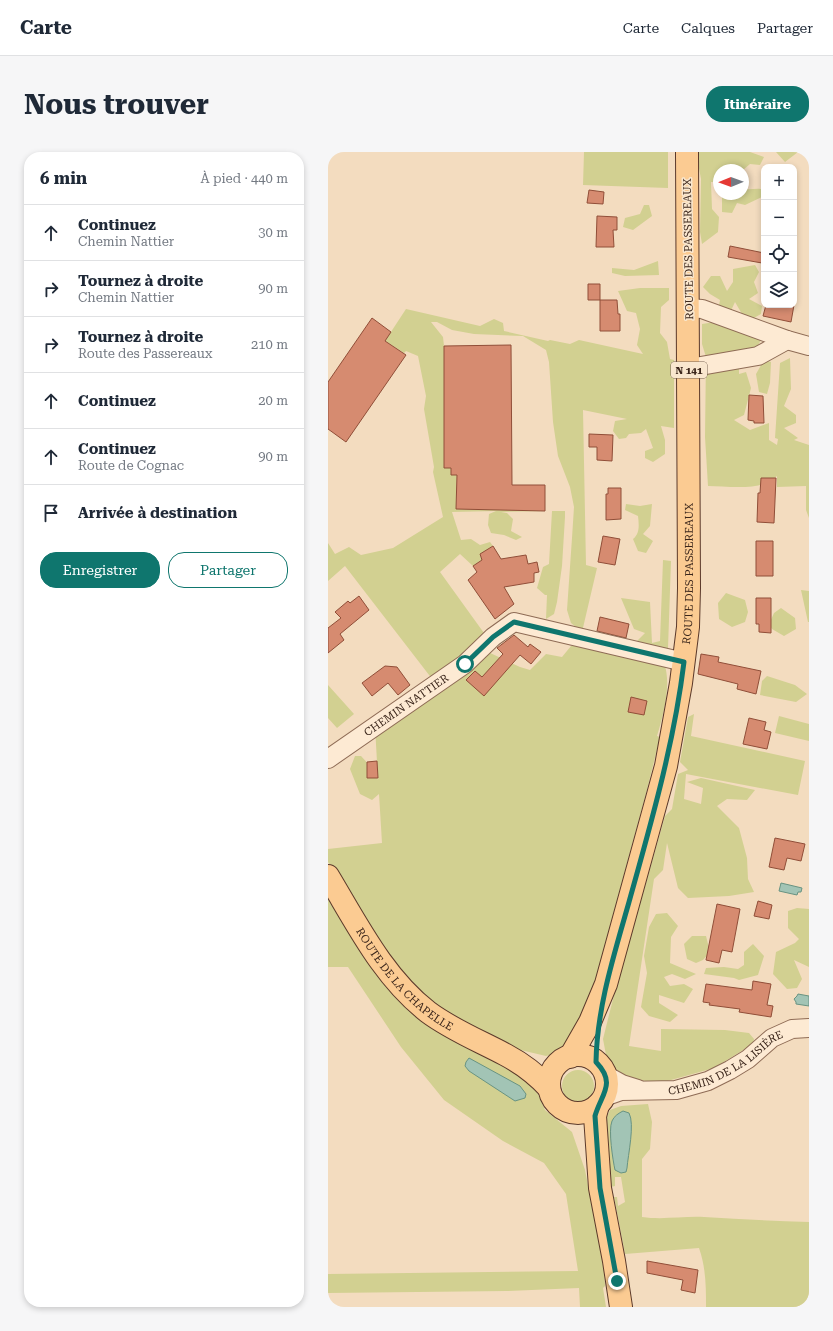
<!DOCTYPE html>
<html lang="fr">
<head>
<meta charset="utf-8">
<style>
  :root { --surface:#fff; --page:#f6f6f7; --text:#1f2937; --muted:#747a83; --line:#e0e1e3; --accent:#0f766e }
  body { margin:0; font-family:"Roboto Serif",serif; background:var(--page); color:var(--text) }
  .controls { position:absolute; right:12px; top:12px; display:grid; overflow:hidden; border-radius:8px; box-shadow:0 2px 6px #0003 }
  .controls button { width:36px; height:36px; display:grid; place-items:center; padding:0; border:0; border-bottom:1px solid var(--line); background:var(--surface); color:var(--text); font:20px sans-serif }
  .compass { position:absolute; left:385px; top:12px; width:36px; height:36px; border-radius:50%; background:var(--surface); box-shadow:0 2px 6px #0003; rotate:269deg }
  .stop { position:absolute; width:12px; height:12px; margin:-9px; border:3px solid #0f766e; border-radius:50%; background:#fff }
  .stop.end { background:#0f766e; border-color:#fff; box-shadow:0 1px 4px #0008 }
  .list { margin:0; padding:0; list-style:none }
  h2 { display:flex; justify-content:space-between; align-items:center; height:52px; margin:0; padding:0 16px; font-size:17px }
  h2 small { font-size:13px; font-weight:400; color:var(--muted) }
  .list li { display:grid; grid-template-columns:26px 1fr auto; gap:12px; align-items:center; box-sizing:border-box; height:56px; padding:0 16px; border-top:1px solid var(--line) }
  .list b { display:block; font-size:15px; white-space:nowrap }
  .list p { margin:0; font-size:13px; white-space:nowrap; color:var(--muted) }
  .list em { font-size:13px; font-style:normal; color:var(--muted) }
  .actions { display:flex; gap:8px; padding:12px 16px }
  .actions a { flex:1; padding:9px 0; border:1px solid var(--accent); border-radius:16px; text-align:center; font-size:14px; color:var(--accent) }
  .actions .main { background:var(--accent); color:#fff }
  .icon { flex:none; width:22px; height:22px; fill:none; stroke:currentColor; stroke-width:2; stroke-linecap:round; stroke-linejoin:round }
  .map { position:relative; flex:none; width:481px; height:1155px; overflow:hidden; border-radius:16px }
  header { display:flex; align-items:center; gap:24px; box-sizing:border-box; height:56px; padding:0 20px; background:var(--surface); border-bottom:1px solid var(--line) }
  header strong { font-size:19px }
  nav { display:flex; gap:22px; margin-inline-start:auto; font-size:14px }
  .intro { display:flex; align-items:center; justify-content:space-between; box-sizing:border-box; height:96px; padding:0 24px }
  h1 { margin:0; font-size:28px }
  .button { padding:10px 18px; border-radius:16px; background:var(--accent); color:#fff; font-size:14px; font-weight:700 }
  main { display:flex; gap:24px; padding:0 24px }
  aside { flex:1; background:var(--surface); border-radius:16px; box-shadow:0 2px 6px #0003 }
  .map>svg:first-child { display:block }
</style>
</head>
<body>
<header>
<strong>Carte</strong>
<nav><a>Carte</a><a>Calques</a><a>Partager</a></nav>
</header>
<div class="intro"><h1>Nous trouver</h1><a class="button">Itinéraire</a></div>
<main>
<aside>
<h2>6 min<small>À pied · 440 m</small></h2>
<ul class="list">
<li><svg class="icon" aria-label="ahead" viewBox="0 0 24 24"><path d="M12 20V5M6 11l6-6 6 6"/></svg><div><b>Continuez</b><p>Chemin Nattier</p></div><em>30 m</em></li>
<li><svg class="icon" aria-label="right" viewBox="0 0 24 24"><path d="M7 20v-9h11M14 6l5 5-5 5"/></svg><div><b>Tournez à droite</b><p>Chemin Nattier</p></div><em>90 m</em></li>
<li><svg class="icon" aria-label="right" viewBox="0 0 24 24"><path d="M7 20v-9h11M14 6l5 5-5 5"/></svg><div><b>Tournez à droite</b><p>Route des Passereaux</p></div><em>210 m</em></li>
<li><svg class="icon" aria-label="ahead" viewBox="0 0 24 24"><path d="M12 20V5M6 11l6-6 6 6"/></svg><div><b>Continuez</b></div><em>20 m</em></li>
<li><svg class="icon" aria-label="ahead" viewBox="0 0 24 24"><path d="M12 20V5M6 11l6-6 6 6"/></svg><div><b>Continuez</b><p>Route de Cognac</p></div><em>90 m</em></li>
<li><svg class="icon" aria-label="arrive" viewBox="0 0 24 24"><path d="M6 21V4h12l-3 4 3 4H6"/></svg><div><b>Arrivée à destination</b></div></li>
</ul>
<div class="actions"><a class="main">Enregistrer</a><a>Partager</a></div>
</aside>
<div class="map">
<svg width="481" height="1155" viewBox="0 0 481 1155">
  <rect width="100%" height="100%" fill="#f3dcbf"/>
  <path fill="#d2d091" d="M256,0H340V36L255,33Z
    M368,0H422L436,5L432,13L422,12L415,18H391V30H383L384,57L391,65L390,80L374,92L372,80L373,27Z
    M448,0H470L457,10Z
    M415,36C422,39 429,35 436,38V44L417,53L409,51L404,61L394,60V42H415Z
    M316,53H321L324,64L305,78L295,75L297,66L312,62Z
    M330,109L331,123L297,124L284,121V116L306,118Z
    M427,113L431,120L426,130L430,141L421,147L434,154L433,162L424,167L414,162L407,150L401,163L390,158L392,148L382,142L375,135L383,124H392L399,139L405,130V117Z
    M312,136H341V148L333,155L332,181L339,190L342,207L346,208V276L333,274L337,288V302L325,310L317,306V299L325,296L318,277L313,281L301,282L298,286L291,287L285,279L287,269L299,267L255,258L258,413L269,416L254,480L243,471L239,458L244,386L246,355L242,335L230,304L225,270L221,210L218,198L195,184L146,182L124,178L109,170H103L115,185L116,194V261L121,272L123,316L129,323L128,356L217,359L173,360L179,361L185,367L183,379L194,385L188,388L176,383L163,381L160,373L161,362L168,359L124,360L133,388L143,387L152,393L162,390L165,394L152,402L154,408L145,414L132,402L112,420L161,488L160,500L192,515L202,518L218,502L234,505L243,494L257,492L336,511C344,532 335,564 329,584L332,585L319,638L264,840L239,899L218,904L184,896L123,870L82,831L51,792L0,710V697L54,691L51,642L44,648L32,642L22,617L27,604H33L44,616L50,628L47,574L108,532L17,414L0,429V391L7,402L21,395L33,403L65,396L115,365L105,320L106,315L96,257L98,244L90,204L78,199L76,201L57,189L78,157L152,174L166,167L175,171L176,179L220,189L222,188L242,192L251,188L315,202L309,193L312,177L308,161L299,159L290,139Z
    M394,169L430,181L433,188L425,202L411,212V222L418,220L423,236L416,263L406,268L422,278L441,271V288L449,293L450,287L447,286L452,211L462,206L463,237L456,254L468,263V271L456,276L470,286L466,288L481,293V366L478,358V334L449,335V324C434,340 400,334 380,334L377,285L378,205L374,192V172Z
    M436,208L443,210L442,231L439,242L431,240L428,222Z
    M298,352L312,354L324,352L322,374L315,382L325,389L318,401L310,399L305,387C312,381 311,373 310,364L297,358Z
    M224,359H237V365L234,414L229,450L226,462L218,467L219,443H217L209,436L215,415L221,412Z
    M335,408L343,409L340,496L309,495L308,490L317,481L306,477L293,446L322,450L324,491L332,489Z
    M473,438L481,439V470H480Z
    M398,441L417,448L420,460L417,470L404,475L391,467L390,451Z
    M453,456L467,466L468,477L456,484L444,477L441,472L446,461Z
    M439,524L467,533L479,542L468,550L432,543L434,529Z
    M0,533L26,562L9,576L0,566Z
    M366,562L363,584L477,609L470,643L358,622L356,647L373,652L375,636L359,630L373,626L427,638L419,648L399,647L389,654L411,676L419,706L420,727L426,740L401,744L360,746L350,736L339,691L335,718L326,727L301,894L333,899V877L397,878L421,881L426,887L425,892L386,916L336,930L318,929L293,925L286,917L278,903L275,887L285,847L337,664L344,657L350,622L360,618L352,610L360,565Z
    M451,564L481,572V589L447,581Z
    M0,733L51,817L182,913L204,932L211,944L217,958L244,980L257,1018L276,1113L277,1134L275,1136L278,1155H252L251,1136L179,1139L0,1141V1122L250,1119L238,1042L216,1011L175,989L116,948L73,895L20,815H0Z
    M469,756L481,757V815L466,808L474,827L469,836L459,837L445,822L448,800L467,791L471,787L460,776V759Z
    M339,761L350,774L343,785L342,811L368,822L357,827L344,822L336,825L342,834L356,832L365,837L356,851L331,843V851L350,863L342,870L321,864L313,855L319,821L316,804L321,775L328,762Z
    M364,784H378L382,800L375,808L368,811L359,807L356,792Z
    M425,792L436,804L430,823L411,828L406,826L376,822L378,816L396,815L410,817L416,813V800Z
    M234 934a16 16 0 1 1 32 0a16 16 0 1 1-32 0Z
    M320,952L324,970L322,997L314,1007V1065C335,1068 355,1064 376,1065C411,1067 446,1069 481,1070V1155H378C378,1135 378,1116 371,1096L297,1102L286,1045H289L290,1054L297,1050L293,1025H287V1034L283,1035L278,1013L276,971L282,958L293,954Z"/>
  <path fill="#a2c4b5" stroke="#689382" d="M453,731L474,736L473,740H470L469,743L451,739Z
    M470,842L481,844V854L468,852V850L466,847L469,844Z
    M141,906L192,934L198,942L197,946L187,949L141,919L137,914L138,910Z
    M295,959L301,961C307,972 300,1003 299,1016L298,1020L293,1021L287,1018C285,1009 280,978 284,969C286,964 291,961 295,959Z"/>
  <path fill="#d68b70" stroke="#904e38" d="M261,38L276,40L275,52L259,51Z
    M269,64L289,65V78H285L286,95H268Z
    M402,94L436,101L434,111L400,105Z
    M260,132H272V148H260Z
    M272,148H289L290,162H292V179H272Z
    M438,153H466L463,170L435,164Z
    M44,166L63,180L57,189L78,203L18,290L0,277V230Z
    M183,193L184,333H217V359L128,357L129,323H123V316H116V194Z
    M421,243L435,244L436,271H426V269L420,268Z
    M261,282L285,283L284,309L269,308V295H261Z
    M433,326H448L446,371L429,370L430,341H432Z
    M280,336H293V367L278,368V342H280Z
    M275,384L292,387L287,413L270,410Z
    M428,389H445V424H428Z
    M165,394L173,407L198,403L200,412L209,410L211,420L206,421V430L176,435L186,452L167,467L140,428L149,420L145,414L154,408L152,402Z
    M31,444L41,458L12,482L16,488L0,501V476L13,466L7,460L20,449L22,451Z
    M428,446H443V481L431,480V472H428Z
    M272,465L301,472L298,486L269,479Z
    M186,483L200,495L202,492L213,500L203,512L192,503L156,544L138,528L147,519L154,525L175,502L169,496Z
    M373,502L391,505L390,510L433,519L428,542L409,537L410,532L370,522Z
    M57,514L69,515L82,533L70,543L60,531L44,544L34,531Z
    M303,545L319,549L316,563L300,560Z
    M421,566L438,570L436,578L443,580L439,597L415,592Z
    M49,609L50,626H39V610Z
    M447,686L477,692L473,709L459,706L456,718L441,715Z
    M430,749L444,753L441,767L426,764Z
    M389,752L412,757L404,800L394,798L391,811L378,808Z
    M425,829L443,832L439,853L445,854L443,865L411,860L412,857L381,853L382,851L375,850L378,832L424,838Z
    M319,1109L370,1118L367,1141L353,1138L355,1128L319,1121Z"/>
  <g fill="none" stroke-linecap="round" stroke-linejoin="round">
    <defs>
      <g id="minor">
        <path d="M361,156L374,157L459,188L481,194"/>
        <path d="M361,216L430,204L459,188"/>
        <path id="s1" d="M0,607L137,512L165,485L186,470L356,510"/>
        <path d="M276,922L294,932L310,937"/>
        <path id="s2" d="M276,945L293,939L348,938L380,929L402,918L420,907L444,886L464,877L481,876"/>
      </g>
      <g id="major">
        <path id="s3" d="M0,724C29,772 55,825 100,860C124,878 152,889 178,903C193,911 209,923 221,936"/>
        <circle cx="250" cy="932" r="29"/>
        <path id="s4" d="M242,905L262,870L278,832L338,614L353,531L360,475L361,436L359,0"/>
        <path d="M270,953L267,964L272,1036L286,1109L293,1155"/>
      </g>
    </defs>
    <use href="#minor" stroke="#8e6b55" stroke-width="20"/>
    <use href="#major" stroke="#5b392a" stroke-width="24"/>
    <use href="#minor" stroke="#fdead3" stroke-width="18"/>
    <use href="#major" stroke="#fbcb92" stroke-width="22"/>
  </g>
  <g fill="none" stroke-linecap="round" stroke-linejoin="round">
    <path stroke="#0f766e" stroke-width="5" d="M137,512L165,485L186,470L356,510C346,592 323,671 301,750C286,803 269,855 268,910C289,932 273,942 267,964L272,1036L289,1129"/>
  </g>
  <g text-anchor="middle" stroke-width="3" stroke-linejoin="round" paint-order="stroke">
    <rect fill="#f9e7cf" stroke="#746051" stroke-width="1" x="343" y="210" width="36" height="16" rx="3"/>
    <g font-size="10" font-weight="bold" fill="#3b261b">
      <text x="361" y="222">N 141</text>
    </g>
    <g font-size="11" fill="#3b261b" stroke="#f9e7cf">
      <text transform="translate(360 97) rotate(-91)" y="4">ROUTE DES PASSEREAUX</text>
      <text dy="4" stroke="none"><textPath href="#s4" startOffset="502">ROUTE DES PASSEREAUX</textPath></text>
      <text dy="4" stroke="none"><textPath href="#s1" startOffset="95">CHEMIN NATTIER</textPath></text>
      <text dy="4" stroke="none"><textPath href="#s3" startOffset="130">ROUTE DE LA CHAPELLE</textPath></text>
      <text dy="4" stroke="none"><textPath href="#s2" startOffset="130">CHEMIN DE LA LISIÈRE</textPath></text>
    </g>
  </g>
</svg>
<div class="controls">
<button>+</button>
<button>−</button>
<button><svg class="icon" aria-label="locate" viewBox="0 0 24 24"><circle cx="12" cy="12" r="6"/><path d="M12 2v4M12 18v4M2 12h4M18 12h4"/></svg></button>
<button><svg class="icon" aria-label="layers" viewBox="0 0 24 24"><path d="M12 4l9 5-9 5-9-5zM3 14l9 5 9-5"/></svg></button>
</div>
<svg class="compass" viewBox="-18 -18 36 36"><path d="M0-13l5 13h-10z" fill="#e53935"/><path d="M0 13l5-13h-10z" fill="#747a83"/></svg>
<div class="stop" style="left:137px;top:512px"></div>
<div class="stop end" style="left:289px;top:1129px"></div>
</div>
</main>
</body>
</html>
